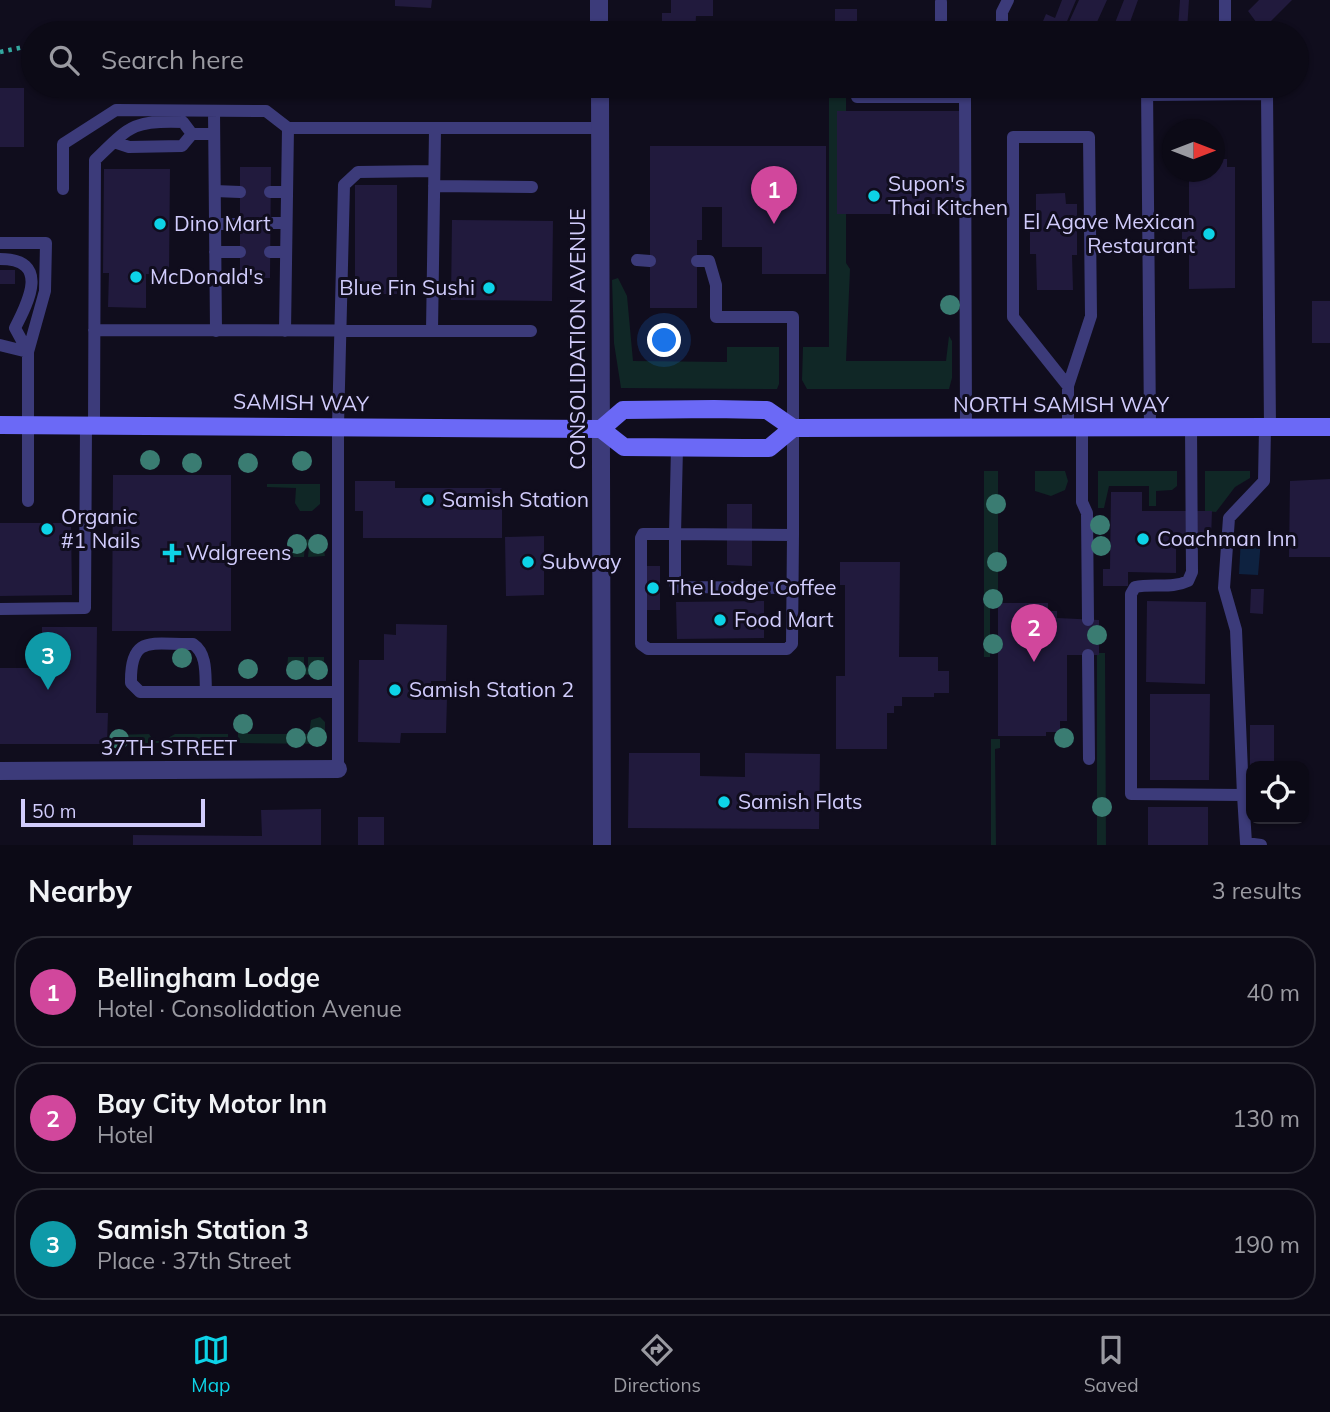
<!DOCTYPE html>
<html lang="en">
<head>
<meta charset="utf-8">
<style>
  :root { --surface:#0c0a16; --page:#1a1823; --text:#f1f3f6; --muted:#9a9aa1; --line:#2c2b35; --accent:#0dd3e7 }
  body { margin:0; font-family:Mulish,sans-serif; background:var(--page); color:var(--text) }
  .controls { position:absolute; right:21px; bottom:21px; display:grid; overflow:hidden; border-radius:14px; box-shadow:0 2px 5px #0004 }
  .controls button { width:63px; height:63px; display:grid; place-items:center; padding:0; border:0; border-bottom:2px solid var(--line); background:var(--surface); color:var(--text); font:35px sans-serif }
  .compass { position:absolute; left:1162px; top:119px; width:63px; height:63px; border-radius:50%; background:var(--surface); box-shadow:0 2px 5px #0004; rotate:90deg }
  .scale { position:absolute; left:21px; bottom:18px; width:184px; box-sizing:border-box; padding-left:7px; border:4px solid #d1ccfc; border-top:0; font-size:19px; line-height:24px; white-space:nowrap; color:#d1ccfc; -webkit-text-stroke:5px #100d1d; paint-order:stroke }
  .you { position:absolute; left:665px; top:341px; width:24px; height:24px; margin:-18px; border:5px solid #fff; border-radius:50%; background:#1a73e8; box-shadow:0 0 0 10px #1a73e833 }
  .badge { display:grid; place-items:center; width:46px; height:46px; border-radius:50%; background:var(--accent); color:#fff; font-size:23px; font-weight:700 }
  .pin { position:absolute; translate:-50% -58px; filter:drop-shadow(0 2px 4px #0008) }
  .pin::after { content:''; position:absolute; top:37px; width:24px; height:21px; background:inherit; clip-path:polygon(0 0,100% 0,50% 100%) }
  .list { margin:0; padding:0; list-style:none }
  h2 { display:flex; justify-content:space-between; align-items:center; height:91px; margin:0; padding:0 28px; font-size:30px }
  h2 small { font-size:23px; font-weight:400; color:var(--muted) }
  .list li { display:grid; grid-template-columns:46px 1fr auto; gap:21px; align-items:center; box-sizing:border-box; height:112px; margin:0 14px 14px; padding:0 14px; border:2px solid var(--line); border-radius:28px }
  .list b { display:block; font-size:26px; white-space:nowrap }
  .list p { margin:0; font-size:23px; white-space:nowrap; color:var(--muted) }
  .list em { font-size:23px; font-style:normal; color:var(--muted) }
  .icon { flex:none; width:38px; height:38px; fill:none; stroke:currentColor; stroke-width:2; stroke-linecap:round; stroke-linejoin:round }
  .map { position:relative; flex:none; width:1330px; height:845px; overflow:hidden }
  .search { position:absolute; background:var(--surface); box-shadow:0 2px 5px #0004; left:21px; right:21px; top:21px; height:77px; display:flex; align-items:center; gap:18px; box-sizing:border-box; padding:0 24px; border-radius:38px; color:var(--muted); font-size:26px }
  .sheet { height:469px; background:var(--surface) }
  nav { display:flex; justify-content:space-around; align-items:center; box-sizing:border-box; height:98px; border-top:2px solid var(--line); background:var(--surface); font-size:19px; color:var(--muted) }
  nav a { display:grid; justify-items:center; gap:4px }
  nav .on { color:var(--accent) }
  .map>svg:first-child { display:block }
</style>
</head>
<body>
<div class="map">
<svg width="1330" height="845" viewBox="0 0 1330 845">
  <rect width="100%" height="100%" fill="#100d1d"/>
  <path fill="#102726" d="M829,86H846V263L850,269L846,361H946L949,336L952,341V378L949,389H807L802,380L803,347H829Z
    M618,278L627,296L633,361L727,362V347H779V384L777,389L621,388L614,343L612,280Z
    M984,471H998V603H990V657H984Z
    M1035,471H1065L1068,481L1065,490L1051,496L1035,491Z
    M1098,471H1177V486L1172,490L1156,491V506H1149V486H1109L1104,508H1098Z
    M1205,471H1250V478L1235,487L1216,512L1205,511Z
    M267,484H320V504L312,511H300L295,503L296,488L267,487Z
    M295,539L322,540L325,556L308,557L309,547L305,546L304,557H289L288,543Z
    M1097,653H1105L1106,845H1097Z
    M288,657H304V668L308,667V657H324V671L318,675L291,674L287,668Z
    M238,714L247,716L248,734H309L311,720L320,717L325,722V744L238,743Z
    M149,734L154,741H163L175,734H228V743H112V735Z
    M991,739H1000V748L995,749L996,845H991Z"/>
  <path fill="#0e2240" d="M1241,538L1261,540L1258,575L1239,574Z"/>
  <path fill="#211a3d" d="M395,0H432L431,8L395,6Z
    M671,0H713V16H696L695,33H662V13H671Z
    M1062,0H1076L1062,33H1038L1046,14L1055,18Z
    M1079,0H1107L1092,33H1064Z
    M1124,0H1138L1126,33H1111Z
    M1180,0H1189L1187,30L1178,29Z
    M1259,0H1292L1262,30L1248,11Z
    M835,9H857V24H835Z
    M0,88H24V147H0Z
    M837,111H959V214H837Z
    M650,146H826V274H762V247H722V207H702V240H697V308H650Z
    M1214,159H1227V167H1235V288L1189,289V250H1182V219H1189V172H1214Z
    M240,167H271L270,278H240Z
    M104,169H170L169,274H146V308L108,307L109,273H103Z
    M355,185H397V294H355Z
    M1065,193L1066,204H1077V255H1072L1073,290H1037L1036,254H1030V231L1036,229V194Z
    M452,220L553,221L552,301L451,300Z
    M0,270H15V284H0Z
    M1312,301H1330V343H1312Z
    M113,475H231V631H112Z
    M1330,479V557H1289L1290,481Z
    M355,481H395V488H502V538H363V511H355Z
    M1111,492H1142V511H1212L1211,539H1176V573L1128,572V586H1103V569H1110Z
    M727,504H752V566L727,565Z
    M0,523H71L72,595L0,596Z
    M544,536V595L506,596L505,537Z
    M840,562H900L899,657H938V671H949V693H934V697H902V706H894V713H887V749H836V676H845V585H840Z
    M645,566H660V610H645Z
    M1251,589H1264L1263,614L1250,613Z
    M764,601V638L677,639L676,602Z
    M1147,601L1206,602L1205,684L1146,682Z
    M998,603H1048V611H1057V618L1099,620V655H1067V721H1060V732H1046V736H998Z
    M396,624L447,625L446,681H431V698H447L446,733H401L400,743L358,742L359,660H384V634L396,635Z
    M42,627H97L96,713H108L107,744H0V668H42Z
    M1150,694H1210L1209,780H1150Z
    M1250,725H1274V766H1250Z
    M629,753H700V776L745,777V753L820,754L819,829L628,828Z
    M1148,807H1208V845H1148Z
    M321,809V845H133V835L262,836L261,810Z
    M358,817H384V845H358Z"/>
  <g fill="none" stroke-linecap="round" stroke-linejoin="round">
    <path stroke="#34a8a0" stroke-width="4.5" stroke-dasharray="3.5 5" stroke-linecap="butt" d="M0,52L33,45"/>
    <path stroke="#3c3b7a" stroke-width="12" d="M1225,0V33
      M941,2V33
      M1002,33V12L1008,0
      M1147,86L1150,427
      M1147,95L1267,94L1270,427
      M857,97H965L966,428
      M214,111L216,331
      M288,128H600
      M114,142L129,147L182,146L192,134
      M434,186L532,187
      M63,189V144L116,110L266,111L288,128L285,331
      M215,191L240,192
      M270,192H287
      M270,223H286
      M215,224H240
      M0,243H46L45,291L28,352V501
      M215,252H240
      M270,252H286
      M0,259C50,259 29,301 15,328L28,352
      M637,260L650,261
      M94,330L531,331
      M432,331L435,130
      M0,345L28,352
      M1068,386L1013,317V137H1089L1091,316L1068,386V428
      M94,424L95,160C130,126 133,120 183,122L192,134H214
      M1082,427V502L1087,513L1088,620
      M1191,427L1192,572L1188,581C1172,589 1153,583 1135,587L1131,594V794L1243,795L1236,630L1224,588L1229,518L1264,481L1265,427
      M677,448L675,534L793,535V317H716V285L709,261H697
      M792,588L679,587L675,584V534H643L641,538V644L648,649H787L792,644L793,535
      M0,609L85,608L86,424
      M1088,655L1089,759
      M206,692C205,676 208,654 193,644C153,645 130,633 131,683L140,692H338
      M338,769V426L344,185L358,172L434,171
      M1243,795L1246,843L1261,845"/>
    <path stroke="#3c3b7a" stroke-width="18" d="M599,0V33
      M600,86L602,845
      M0,771L338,769"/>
    <path stroke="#6b69f6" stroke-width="18" d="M0,425L601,429
      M601,429L623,410L714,409L767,410L793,428L1330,427
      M601,429L624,447L744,448H769L793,428"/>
  </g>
  <g fill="#3a7c72">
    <circle cx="950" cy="305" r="10"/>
    <circle cx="150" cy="460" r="10"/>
    <circle cx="302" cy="461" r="10"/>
    <circle cx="192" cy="463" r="10"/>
    <circle cx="248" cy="463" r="10"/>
    <circle cx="996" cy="504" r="10"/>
    <circle cx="1100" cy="525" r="10"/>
    <circle cx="297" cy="544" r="10"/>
    <circle cx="318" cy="544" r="10"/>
    <circle cx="1101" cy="546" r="10"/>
    <circle cx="997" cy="562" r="10"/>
    <circle cx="993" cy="599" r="10"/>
    <circle cx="1097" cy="635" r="10"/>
    <circle cx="993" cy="644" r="10"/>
    <circle cx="182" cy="658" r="10"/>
    <circle cx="248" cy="669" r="10"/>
    <circle cx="296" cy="670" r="10"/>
    <circle cx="318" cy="670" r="10"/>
    <circle cx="243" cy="724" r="10"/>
    <circle cx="317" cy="737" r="10"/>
    <circle cx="296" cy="738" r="10"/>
    <circle cx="1064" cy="738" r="10"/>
    <circle cx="119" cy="739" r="10"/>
    <circle cx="1102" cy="807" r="10"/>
  </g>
  <g fill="#0dd3e7" stroke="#100d1d" stroke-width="2.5">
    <circle cx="874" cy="196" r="7"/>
    <circle cx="160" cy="224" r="7"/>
    <circle cx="1209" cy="234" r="7"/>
    <circle cx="136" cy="277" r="7"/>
    <circle cx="489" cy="288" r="7"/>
    <circle cx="428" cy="500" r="7"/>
    <circle cx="47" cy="529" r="7"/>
    <circle cx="1143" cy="539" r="7"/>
    <path d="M168.5 542.5h7v7h7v7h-7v7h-7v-7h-7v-7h7z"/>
    <circle cx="528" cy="562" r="7"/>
    <circle cx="653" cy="588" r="7"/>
    <circle cx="720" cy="620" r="7"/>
    <circle cx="395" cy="690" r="7"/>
    <circle cx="724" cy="802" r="7"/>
  </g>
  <g text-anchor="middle" stroke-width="6" stroke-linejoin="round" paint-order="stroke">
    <g font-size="21" fill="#d1ccfc" stroke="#100d1d" text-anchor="start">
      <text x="888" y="191">Supon's<tspan x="888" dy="24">Thai Kitchen</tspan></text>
      <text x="1195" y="229" text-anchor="end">El Agave Mexican<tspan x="1195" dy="24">Restaurant</tspan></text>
      <text x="174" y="231">Dino Mart</text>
      <text x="150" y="284">McDonald's</text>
      <text x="475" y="295" text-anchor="end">Blue Fin Sushi</text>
      <text x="442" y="507">Samish Station</text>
      <text x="61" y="524">Organic<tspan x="61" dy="24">#1 Nails</tspan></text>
      <text x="1157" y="546">Coachman Inn</text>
      <text x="186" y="560">Walgreens</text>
      <text x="542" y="569">Subway</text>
      <text x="667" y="595">The Lodge Coffee</text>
      <text x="734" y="627">Food Mart</text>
      <text x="409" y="697">Samish Station 2</text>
      <text x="738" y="809">Samish Flats</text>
    </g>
    <g font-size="21" fill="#d1ccfc" stroke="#100d1d">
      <text transform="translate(578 339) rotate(-90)" y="7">CONSOLIDATION AVENUE</text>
      <text transform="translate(301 403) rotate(1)" y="7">SAMISH WAY</text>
      <text x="1061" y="412">NORTH SAMISH WAY</text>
      <text x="169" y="755">37TH STREET</text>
    </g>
  </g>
</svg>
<div class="controls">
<button><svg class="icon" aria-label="locate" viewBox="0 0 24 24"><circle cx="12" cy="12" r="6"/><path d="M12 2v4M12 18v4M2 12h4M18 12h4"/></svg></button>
</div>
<svg class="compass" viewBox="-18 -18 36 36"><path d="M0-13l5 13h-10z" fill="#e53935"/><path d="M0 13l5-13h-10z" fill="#9a9aa1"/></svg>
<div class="scale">50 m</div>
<div class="you"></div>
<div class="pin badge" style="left:774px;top:224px;background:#d1479c">1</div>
<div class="pin badge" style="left:1034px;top:662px;background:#d1479c">2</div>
<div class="pin badge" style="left:48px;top:690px;background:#0f9aa8">3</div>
<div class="search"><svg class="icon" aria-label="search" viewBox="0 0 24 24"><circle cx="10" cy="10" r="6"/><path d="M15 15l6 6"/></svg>Search here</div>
</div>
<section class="sheet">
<h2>Nearby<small>3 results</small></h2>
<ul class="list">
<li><span class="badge" style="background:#d1479c">1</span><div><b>Bellingham Lodge</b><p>Hotel · Consolidation Avenue</p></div><em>40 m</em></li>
<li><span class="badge" style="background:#d1479c">2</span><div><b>Bay City Motor Inn</b><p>Hotel</p></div><em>130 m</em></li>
<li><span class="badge" style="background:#0f9aa8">3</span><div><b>Samish Station 3</b><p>Place · 37th Street</p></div><em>190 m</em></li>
</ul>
</section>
<nav>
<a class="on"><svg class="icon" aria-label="map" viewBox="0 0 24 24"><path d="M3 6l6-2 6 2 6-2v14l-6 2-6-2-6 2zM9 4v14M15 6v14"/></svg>Map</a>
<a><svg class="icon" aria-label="directions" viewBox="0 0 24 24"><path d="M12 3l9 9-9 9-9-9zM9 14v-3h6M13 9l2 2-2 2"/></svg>Directions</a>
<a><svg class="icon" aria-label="saved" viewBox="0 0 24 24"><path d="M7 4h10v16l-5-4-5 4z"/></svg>Saved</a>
</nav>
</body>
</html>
